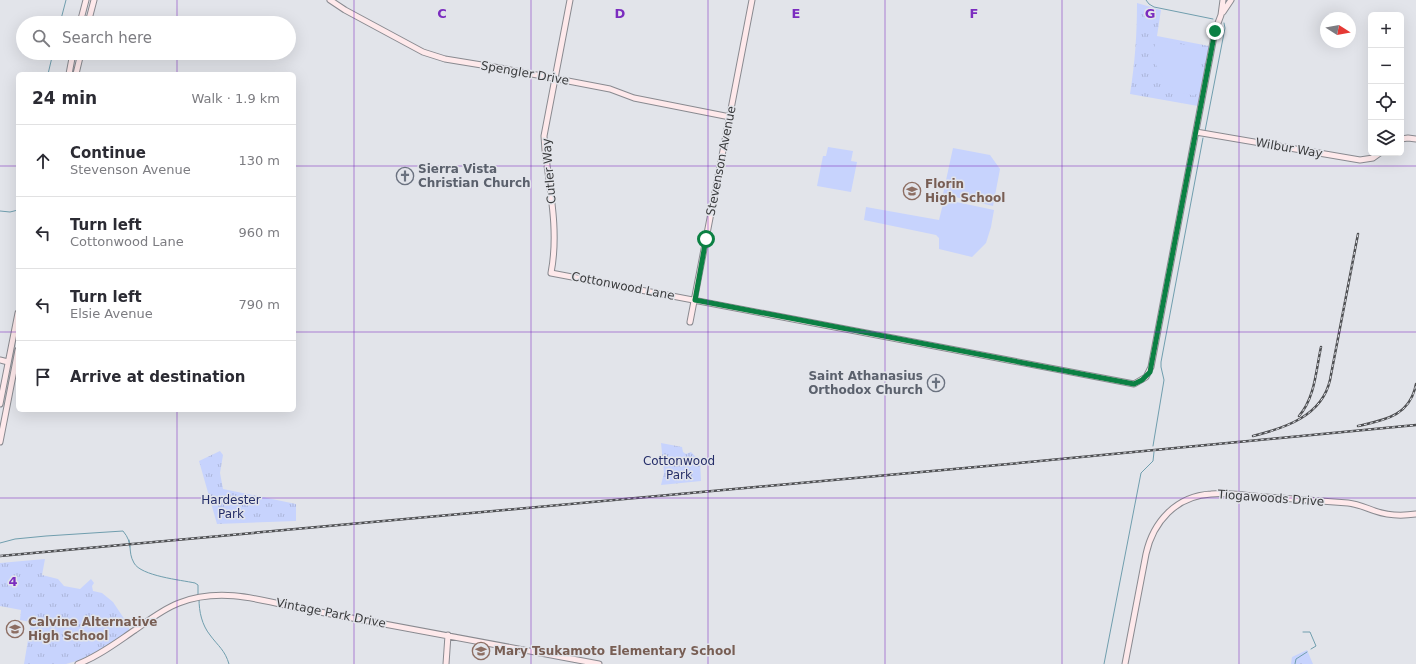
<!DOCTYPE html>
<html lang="en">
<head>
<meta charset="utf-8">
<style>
  :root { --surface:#fff; --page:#f2f2f3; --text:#2b2b33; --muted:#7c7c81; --line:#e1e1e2 }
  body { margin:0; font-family:"DejaVu Sans",sans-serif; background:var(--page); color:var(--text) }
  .controls { position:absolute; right:12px; top:12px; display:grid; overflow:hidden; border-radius:6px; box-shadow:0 4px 16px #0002 }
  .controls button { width:36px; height:36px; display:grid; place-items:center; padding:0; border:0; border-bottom:1px solid var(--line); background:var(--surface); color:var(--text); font:20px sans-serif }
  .compass { position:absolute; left:1320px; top:12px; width:36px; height:36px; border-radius:50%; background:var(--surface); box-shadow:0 4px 16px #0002; rotate:101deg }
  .stop { position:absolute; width:12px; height:12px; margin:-9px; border:3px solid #0b8043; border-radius:50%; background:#fff }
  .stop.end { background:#0b8043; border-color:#fff; box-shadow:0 1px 4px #0008 }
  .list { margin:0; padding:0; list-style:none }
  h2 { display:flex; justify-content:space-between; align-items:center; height:52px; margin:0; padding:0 16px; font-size:17px }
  h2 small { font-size:13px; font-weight:400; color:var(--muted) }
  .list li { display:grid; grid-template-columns:26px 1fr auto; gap:12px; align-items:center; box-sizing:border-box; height:72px; padding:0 16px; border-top:1px solid var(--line) }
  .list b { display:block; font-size:15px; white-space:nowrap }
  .list p { margin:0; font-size:13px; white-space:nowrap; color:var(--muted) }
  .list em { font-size:13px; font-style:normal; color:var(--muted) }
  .icon { flex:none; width:22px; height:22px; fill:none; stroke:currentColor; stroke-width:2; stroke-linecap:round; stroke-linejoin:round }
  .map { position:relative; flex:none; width:1416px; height:664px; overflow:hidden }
  .search { position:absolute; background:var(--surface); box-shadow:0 4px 16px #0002; left:16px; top:16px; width:280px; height:44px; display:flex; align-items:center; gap:10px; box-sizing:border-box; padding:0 14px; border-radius:22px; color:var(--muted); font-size:15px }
  .panel { position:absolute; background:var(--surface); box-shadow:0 4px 16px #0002; left:16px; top:72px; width:280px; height:340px; border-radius:6px }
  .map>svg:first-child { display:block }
</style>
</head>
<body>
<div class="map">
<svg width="1416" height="664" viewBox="0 0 1416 664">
  <defs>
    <pattern id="park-tufts" width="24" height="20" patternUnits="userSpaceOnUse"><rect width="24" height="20" fill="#c7d3fd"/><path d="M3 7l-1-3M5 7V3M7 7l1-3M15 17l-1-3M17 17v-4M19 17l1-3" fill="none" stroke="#acb6da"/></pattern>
  </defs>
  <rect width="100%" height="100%" fill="#e2e4ea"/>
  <path fill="url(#park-tufts)" d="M1137,3L1161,10L1157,36L1209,46L1198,106L1130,94C1135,63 1137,34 1137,3Z
    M661,443L682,447L683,452L686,454L691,452L700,461L701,481L661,485L664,473Z
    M220,451L223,455L220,473L223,489L296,504V521L217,524L199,461Z
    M45,559L42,575L58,579L64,586L80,589L91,579L94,583L92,586L93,591L102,593L113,602L129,626V630C110,644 90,658 66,664H24L31,622L20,620L21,610L0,606V563Z
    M1307,650L1313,664H1291L1292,657Z"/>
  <path fill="#c7d3fd" d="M1156,40L1203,48L1195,96L1183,93L1171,87L1161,74L1152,57Z
    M828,147L853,151L851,161L857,162L851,192L817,186L823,156H826Z
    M953,148L990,155L1000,169L993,206L943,194Z
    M947,200L994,210L991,227L986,243L972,257L939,249V238L936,235L864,220L866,207L939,220L943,204Z"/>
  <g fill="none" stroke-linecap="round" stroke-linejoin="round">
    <path stroke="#709eae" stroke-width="1" d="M1146,0L1149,4L1154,7L1213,19
      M60,23L66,0
      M48,74L53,53
      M1205,131L1225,28L1224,23
      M0,211L10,212L18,210
      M1153,446L1164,380L1161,367V362L1203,138
      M129,540L130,547
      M0,543L15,539L46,536L123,531C134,544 127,551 134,563C141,576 181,580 195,583L198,585V596
      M199,599C199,612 202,625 210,635C218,646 225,650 229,664
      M1303,632H1310L1316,646L1311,649
      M1104,664L1141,473L1153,461L1154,452
      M1295,664L1296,659L1307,652"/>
    <defs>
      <path id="secondary" d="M330,0L345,10L423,52L445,59L500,68L610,89L634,98L730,117
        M570,0L544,136L545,150C550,191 559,232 551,273L1134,384L1146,377L1151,367L1215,31L1221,15L1223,0
        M1223,12L1231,0
        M80,23L86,0
        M88,23L94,0
        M69,74L73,53
        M76,74L81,53
        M1196,132L1360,160L1373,158L1380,153
        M1401,139L1408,138L1416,139
        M690,322L752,0
        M0,360L8,362
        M0,404L18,313
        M0,442L18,350
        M78,664C99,656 117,642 135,630C149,620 163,609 179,603C217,588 255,598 293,607L599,664
        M446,664L448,635
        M1125,664L1146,554C1153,522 1176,496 1211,494C1229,492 1248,496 1266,497C1293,499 1321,501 1348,503C1358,504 1366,508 1375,511C1389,516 1402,516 1416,514"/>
    </defs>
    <use href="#secondary" stroke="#898a90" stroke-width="7"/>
    <use href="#secondary" stroke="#fee9eb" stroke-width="5"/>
    <defs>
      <path id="rail" d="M1299,416C1315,398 1316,370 1321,347
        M1358,426C1385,420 1410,416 1416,384
        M1253,436C1285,428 1322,416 1330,380L1358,234
        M0,556L1009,464L1416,425"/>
    </defs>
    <use href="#rail" stroke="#4e4f52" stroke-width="2.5"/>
    <use href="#rail" stroke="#e2e4ea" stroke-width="1" stroke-dasharray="3" stroke-linecap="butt"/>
  </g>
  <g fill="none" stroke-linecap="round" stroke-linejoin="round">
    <path stroke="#0b8043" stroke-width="5" d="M706,239L695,300L1134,384L1142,380L1150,372L1215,31"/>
  </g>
  <path fill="none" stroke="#7b2cbf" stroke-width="1" stroke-opacity="0.55" d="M177,0V23M354,0V664M531,0V664M708,0V664M885,0V664M1062,0V664M1239,0V664M177,53V74M0,166H18M294,166H1416M0,332H18M294,332H1416M177,410V664M0,498H1416"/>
  <defs>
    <symbol id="church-ring" viewBox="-11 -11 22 22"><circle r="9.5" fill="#e2e4ea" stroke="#6b7280" stroke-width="1.5"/><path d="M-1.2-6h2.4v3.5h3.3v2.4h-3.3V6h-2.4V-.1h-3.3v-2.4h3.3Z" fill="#6b7280"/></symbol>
    <symbol id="school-ring" viewBox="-11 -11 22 22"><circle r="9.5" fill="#e2e4ea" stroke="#8d6e63" stroke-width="1.5"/><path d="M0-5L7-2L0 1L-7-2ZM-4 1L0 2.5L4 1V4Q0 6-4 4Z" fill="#8d6e63"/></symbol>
  </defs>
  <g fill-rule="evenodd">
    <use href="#church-ring" x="395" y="166" width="20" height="20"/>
    <use href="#school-ring" x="902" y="181" width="20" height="20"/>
    <use href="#church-ring" x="926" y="373" width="20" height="20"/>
    <use href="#school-ring" x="5" y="619" width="20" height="20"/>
    <use href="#school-ring" x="471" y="641" width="20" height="20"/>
  </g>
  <g text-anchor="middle" stroke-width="3" stroke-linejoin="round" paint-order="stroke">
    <g font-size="12" fill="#3b3c3e" stroke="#e2e4ea">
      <text transform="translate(525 73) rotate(10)" y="4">Spengler Drive</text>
      <text transform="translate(1289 148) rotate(10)" y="4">Wilbur Way</text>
      <text transform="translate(721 161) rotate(-79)" y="4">Stevenson Avenue</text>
      <text transform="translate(549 171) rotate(-95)" y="4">Cutler Way</text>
      <text transform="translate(623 286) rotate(11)" y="4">Cottonwood Lane</text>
      <text transform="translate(1271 498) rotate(4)" y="4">Tiogawoods Drive</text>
      <text transform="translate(331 613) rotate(11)" y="4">Vintage Park Drive</text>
    </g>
    <g font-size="12" font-weight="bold" fill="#5b616d" stroke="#e2e4ea" text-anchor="start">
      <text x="418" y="173">Sierra Vista<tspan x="418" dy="14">Christian Church</tspan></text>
      <text x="923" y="380" text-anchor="end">Saint Athanasius<tspan x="923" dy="14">Orthodox Church</tspan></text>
    </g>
    <g font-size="12" font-weight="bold" fill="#785e54" stroke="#e2e4ea" text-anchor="start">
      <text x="925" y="188">Florin<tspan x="925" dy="14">High School</tspan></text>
      <text x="28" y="626">Calvine Alternative<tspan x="28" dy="14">High School</tspan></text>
      <text x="494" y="655">Mary Tsukamoto Elementary School</text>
    </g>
    <g font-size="12" fill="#252e69" stroke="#e2e4ea">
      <text x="679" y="465">Cottonwood<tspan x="679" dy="14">Park</tspan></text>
      <text x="231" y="504">Hardester<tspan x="231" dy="14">Park</tspan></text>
    </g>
  </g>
  <g font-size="13" text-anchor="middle" font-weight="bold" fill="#7b2cbf" stroke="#e2e4ea" stroke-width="3" stroke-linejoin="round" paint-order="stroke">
    <text x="442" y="18">C</text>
    <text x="620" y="18">D</text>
    <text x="796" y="18">E</text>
    <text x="974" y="18">F</text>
    <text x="1150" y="18">G</text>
    <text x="13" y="586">4</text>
  </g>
</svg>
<div class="controls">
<button>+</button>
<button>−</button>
<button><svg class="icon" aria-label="locate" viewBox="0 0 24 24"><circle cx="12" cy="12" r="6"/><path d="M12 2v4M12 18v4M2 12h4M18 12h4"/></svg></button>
<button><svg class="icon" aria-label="layers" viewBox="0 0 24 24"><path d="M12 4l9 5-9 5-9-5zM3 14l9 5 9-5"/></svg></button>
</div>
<svg class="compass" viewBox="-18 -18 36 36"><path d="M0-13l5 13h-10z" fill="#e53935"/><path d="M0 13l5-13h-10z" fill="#7c7c81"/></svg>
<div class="stop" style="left:706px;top:239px"></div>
<div class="stop end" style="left:1215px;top:31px"></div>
<div class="search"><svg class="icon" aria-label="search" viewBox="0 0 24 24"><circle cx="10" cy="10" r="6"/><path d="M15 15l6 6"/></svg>Search here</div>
<section class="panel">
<h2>24 min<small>Walk · 1.9 km</small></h2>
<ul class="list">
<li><svg class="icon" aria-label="ahead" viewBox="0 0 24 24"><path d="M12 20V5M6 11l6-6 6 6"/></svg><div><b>Continue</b><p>Stevenson Avenue</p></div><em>130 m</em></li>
<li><svg class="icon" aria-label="left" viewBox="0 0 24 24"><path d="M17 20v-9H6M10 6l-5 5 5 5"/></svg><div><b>Turn left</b><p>Cottonwood Lane</p></div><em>960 m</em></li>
<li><svg class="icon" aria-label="left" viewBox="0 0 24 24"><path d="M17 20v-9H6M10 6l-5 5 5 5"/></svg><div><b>Turn left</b><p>Elsie Avenue</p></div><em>790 m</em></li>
<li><svg class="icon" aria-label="arrive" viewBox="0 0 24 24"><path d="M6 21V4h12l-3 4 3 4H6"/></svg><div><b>Arrive at destination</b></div></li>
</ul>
</section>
</div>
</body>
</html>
